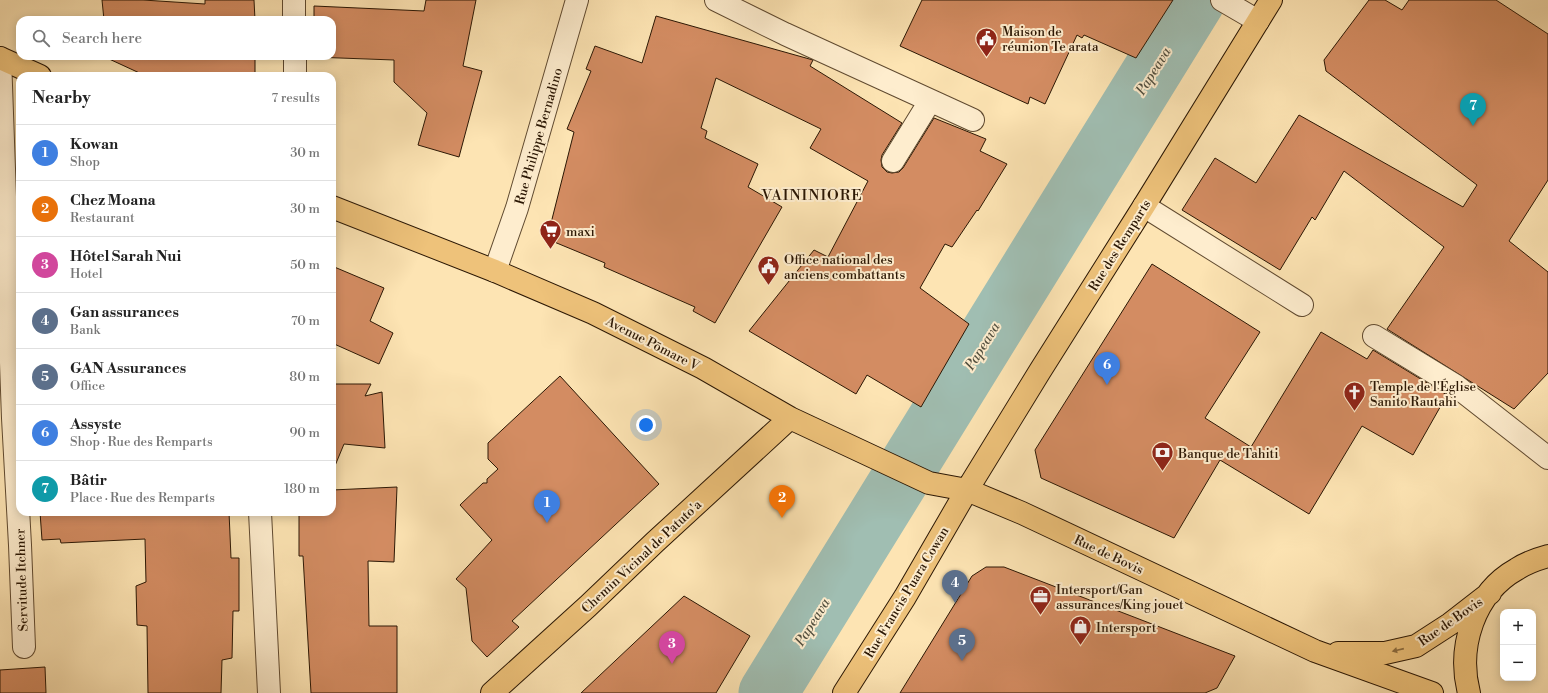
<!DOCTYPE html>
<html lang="en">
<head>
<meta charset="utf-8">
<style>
  :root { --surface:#fff; --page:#f6f6f6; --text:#222; --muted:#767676; --line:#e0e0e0; --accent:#8f2418 }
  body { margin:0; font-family:"Libre Bodoni",serif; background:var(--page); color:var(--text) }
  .controls { position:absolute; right:12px; bottom:12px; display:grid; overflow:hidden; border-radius:8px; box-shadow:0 2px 10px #0003 }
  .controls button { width:36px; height:36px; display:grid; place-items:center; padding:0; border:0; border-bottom:1px solid var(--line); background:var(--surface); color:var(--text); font:20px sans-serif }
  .you { position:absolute; left:646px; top:425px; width:14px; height:14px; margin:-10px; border:3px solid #fff; border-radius:50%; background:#1a73e8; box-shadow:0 0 0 6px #1a73e833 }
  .badge { display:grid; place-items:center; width:26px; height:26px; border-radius:50%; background:var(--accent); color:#fff; font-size:13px; font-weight:700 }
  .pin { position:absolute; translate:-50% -33px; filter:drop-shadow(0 1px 2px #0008) }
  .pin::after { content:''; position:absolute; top:21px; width:14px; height:12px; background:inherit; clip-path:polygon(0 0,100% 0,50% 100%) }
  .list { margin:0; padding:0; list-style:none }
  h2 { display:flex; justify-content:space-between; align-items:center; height:52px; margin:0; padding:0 16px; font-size:17px }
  h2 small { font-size:13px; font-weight:400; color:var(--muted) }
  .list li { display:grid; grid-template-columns:26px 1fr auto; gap:12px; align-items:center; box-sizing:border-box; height:56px; padding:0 16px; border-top:1px solid var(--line) }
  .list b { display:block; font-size:15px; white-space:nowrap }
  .list p { margin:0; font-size:13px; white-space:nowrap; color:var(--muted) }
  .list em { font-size:13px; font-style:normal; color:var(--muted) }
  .icon { flex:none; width:22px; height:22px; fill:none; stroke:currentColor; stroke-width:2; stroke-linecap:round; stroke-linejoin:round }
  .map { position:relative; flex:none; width:1548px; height:693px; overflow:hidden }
  .search { position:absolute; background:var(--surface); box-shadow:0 2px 10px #0003; left:16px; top:16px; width:320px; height:44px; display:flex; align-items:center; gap:10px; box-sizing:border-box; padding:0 14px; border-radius:12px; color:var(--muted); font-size:15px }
  .panel { position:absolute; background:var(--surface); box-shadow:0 2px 10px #0003; left:16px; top:72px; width:320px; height:444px; border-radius:12px }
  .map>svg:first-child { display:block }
</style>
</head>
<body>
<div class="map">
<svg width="1548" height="693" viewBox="0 0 1548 693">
  <rect width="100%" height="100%" fill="#fde4b3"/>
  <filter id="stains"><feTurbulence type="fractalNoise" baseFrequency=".005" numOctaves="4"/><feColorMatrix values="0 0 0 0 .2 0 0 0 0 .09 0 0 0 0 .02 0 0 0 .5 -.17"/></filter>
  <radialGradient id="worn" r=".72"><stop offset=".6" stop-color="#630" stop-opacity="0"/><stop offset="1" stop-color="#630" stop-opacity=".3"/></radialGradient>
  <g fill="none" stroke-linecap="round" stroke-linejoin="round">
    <path stroke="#a0beb2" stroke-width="59" d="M768,693L1196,0"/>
  </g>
  <path fill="#d38c62" stroke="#2b1704" d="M102,0H143L205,4V0H254L255,20H104Z
    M426,0H476L463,66L482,71L459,157L418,145L427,113L394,82V60L313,57L332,56V20H314V6L424,11Z
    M922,0H1173L1136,58L1084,35L1082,38L1077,35L1045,104L1030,97L1028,104L900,46Z
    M1369,0H1385L1402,10L1409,0H1496L1548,34V180L1509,241L1548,272V373L1514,409L1387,329L1444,247L1344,171L1315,220L1312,217L1280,270L1182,210L1215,158L1256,183L1299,115L1463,207L1477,185L1326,71L1324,60Z
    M656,16L813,60L810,66L902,123L882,155L881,160L882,167L887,172L892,173L899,172L903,168L934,118L986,139L980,151L1007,164L978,211L977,210L952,247L945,244L920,288L969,324L921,407L867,375L856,394L749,331L814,250L828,257L868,181L810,148L821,129L716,78L701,128L707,131L705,138L758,164L748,187L782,207L715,323L693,311L695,307L604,267L605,263L547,239L574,132L567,129L591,71L586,69L595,46L642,63Z
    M106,56H255V76H146L107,58Z
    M1152,264L1260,332L1205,418L1251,447L1321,332L1367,359L1373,350L1447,395L1413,455L1362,426L1309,514L1220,460L1174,538L1041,478L1035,450Z
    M332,266L384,288L370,321L393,333L379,364L332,343Z
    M560,376L659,484L512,621L519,627L487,657L472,641L466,588L456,579L492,540L460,505L483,483H487V479L498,469L488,459V443Z
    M332,384H371L365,396L382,392L385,448L344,444L332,473Z
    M397,487L394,562L368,561L369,626H397V693H311L303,556H299V512H332V490Z
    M40,512H229L231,558H239V611H233L232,658L222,660L221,693H148L147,626L137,625L136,586L146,582L145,539L61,543L60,539L42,540Z
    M986,567H1004L1235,656L1217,688L1205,693H900L972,576Z
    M684,596L750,636L716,693H581Z
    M45,667L46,693H0V670Z"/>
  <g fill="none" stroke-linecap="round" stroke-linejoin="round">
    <defs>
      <path id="minor" d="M716,0L785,34L973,120
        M1222,0L1258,21
        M294,20V0
        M295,56V76
        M0,58L13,418L20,545L24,647
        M893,161L930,101
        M1144,206L1302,305
        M495,271L517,208L577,0
        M1374,336L1456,386L1548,458
        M260,512L269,693"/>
      <path id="major" d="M0,58L40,76
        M332,207L495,271L593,313L703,368L790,418L929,483L967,490L1022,513L1315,651L1432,693
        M1338,653H1385L1416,646L1450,624L1490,593
        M492,693L588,606L655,542L790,418
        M844,693L905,597L967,490L1040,371L1144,206L1271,0
        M1469,693C1457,647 1474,593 1517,569C1526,563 1537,559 1548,556"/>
    </defs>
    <use href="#minor" stroke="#604a30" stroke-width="24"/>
    <use href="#major" stroke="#2b1704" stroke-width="24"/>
    <use href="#minor" stroke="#feedce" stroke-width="22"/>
    <use href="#major" stroke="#eec27a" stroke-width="22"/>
  </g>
  <defs><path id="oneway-solid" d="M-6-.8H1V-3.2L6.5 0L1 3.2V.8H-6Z"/></defs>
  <use fill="#8c6c3f" href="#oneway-solid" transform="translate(1398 650) rotate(167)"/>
  <defs>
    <symbol id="civic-pin" viewBox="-11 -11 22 30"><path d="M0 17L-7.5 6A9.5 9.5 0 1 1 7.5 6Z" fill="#8f2418" stroke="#feedce"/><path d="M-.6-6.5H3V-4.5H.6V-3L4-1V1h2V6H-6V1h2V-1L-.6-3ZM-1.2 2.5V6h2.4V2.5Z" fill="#fff"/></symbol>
    <symbol id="supermarket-pin" viewBox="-11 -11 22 30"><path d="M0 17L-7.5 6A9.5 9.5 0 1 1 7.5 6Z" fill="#8f2418" stroke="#feedce"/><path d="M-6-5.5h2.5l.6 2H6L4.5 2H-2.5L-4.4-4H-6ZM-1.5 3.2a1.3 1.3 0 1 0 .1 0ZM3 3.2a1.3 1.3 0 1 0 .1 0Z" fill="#fff"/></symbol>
    <symbol id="church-pin" viewBox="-11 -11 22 30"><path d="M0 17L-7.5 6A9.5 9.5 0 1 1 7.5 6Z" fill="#8f2418" stroke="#feedce"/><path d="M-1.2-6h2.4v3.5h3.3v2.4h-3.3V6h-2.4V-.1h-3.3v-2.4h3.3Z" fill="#fff"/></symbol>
    <symbol id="bank-pin" viewBox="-11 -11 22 30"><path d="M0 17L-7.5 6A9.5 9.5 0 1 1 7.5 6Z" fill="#8f2418" stroke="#feedce"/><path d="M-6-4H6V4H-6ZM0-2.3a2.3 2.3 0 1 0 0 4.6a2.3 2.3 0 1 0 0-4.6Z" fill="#fff"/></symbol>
    <symbol id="office-pin" viewBox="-11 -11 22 30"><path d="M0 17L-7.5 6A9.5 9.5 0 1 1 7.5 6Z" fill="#8f2418" stroke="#feedce"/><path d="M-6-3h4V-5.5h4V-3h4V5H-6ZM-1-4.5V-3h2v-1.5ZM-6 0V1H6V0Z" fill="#fff"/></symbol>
    <symbol id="shop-pin" viewBox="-11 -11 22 30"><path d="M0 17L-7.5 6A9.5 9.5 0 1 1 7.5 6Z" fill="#8f2418" stroke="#feedce"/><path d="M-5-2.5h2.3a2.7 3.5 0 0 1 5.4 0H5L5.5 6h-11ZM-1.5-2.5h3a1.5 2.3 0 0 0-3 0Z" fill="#fff"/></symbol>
  </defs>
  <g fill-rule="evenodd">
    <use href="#civic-pin" x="974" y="26" width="25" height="34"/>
    <use href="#supermarket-pin" x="538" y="218" width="25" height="34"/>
    <use href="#civic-pin" x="756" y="254" width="25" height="34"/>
    <use href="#church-pin" x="1342" y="380" width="25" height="34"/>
    <use href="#bank-pin" x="1150" y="440" width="25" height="34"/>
    <use href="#office-pin" x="1028" y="584" width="25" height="34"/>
    <use href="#shop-pin" x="1068" y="614" width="25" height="34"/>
  </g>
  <g text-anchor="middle" stroke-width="4" stroke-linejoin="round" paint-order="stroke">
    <g font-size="13" fill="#2b1704" stroke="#feedce" text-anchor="start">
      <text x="1002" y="36">Maison de<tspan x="1002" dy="15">réunion Te arata</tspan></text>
      <text x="566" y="236">maxi</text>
      <text x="784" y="264">Office national des<tspan x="784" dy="15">anciens combattants</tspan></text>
      <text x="1370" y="391">Temple de l'Église<tspan x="1370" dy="15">Sanito Rautahi</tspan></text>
      <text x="1178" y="458">Banque de Tahiti</text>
      <text x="1056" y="594">Intersport/Gan<tspan x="1056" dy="15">assurances/King jouet</tspan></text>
      <text x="1096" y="632">Intersport</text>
    </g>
    <g font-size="13" fill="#2b1704" stroke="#feedce">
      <text transform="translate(538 136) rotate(-74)" y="5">Rue Philippe Bernadino</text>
      <text transform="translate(1119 245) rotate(-58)" y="5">Rue des Remparts</text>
      <text transform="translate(653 343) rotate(27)" y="5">Avenue Pōmare V</text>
      <text transform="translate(1109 554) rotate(25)" y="5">Rue de Bovis</text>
      <text transform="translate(641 556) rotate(-43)" y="5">Chemin Vicinal de Patuto'a</text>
      <text transform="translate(21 580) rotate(-92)" y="5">Servitude Itchner</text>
      <text transform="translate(906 592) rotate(-59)" y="5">Rue Francis Puara Cowan</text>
      <text transform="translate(1450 621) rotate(-35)" y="5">Rue de Bovis</text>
    </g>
    <g font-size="14" font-style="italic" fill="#545141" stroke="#feedce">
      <text transform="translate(1153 71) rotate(-58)" y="5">Papeava</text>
      <text transform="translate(982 346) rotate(-58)" y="5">Papeava</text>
      <text transform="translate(812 622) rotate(-58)" y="5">Papeava</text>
    </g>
    <g font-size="15" letter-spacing="1" fill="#2b1704" stroke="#feedce">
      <text x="812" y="200">VAININIORE</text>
    </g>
  </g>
  <rect width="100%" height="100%" filter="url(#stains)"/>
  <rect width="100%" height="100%" fill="url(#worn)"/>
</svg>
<div class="controls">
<button>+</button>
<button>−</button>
</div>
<div class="you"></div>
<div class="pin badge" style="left:547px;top:523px;background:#3f7fe0">1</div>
<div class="pin badge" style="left:782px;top:518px;background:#e8710a">2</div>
<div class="pin badge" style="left:672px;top:664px;background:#d1479c">3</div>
<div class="pin badge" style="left:955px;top:603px;background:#5c6f8a">4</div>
<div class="pin badge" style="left:962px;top:661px;background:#5c6f8a">5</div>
<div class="pin badge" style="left:1107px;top:385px;background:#3f7fe0">6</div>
<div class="pin badge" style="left:1473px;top:126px;background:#0f9aa8">7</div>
<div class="search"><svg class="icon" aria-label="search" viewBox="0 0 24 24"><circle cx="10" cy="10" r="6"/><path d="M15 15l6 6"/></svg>Search here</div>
<section class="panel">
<h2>Nearby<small>7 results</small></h2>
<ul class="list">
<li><span class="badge" style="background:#3f7fe0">1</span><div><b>Kowan</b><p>Shop</p></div><em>30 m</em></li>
<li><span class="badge" style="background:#e8710a">2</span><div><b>Chez Moana</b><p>Restaurant</p></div><em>30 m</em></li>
<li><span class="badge" style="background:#d1479c">3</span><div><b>Hôtel Sarah Nui</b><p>Hotel</p></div><em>50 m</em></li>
<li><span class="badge" style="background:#5c6f8a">4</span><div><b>Gan assurances</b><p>Bank</p></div><em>70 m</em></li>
<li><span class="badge" style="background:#5c6f8a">5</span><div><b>GAN Assurances</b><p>Office</p></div><em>80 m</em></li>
<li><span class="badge" style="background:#3f7fe0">6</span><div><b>Assyste</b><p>Shop · Rue des Remparts</p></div><em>90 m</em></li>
<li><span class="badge" style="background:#0f9aa8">7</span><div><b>Bâtir</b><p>Place · Rue des Remparts</p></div><em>180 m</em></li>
</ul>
</section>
</div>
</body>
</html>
